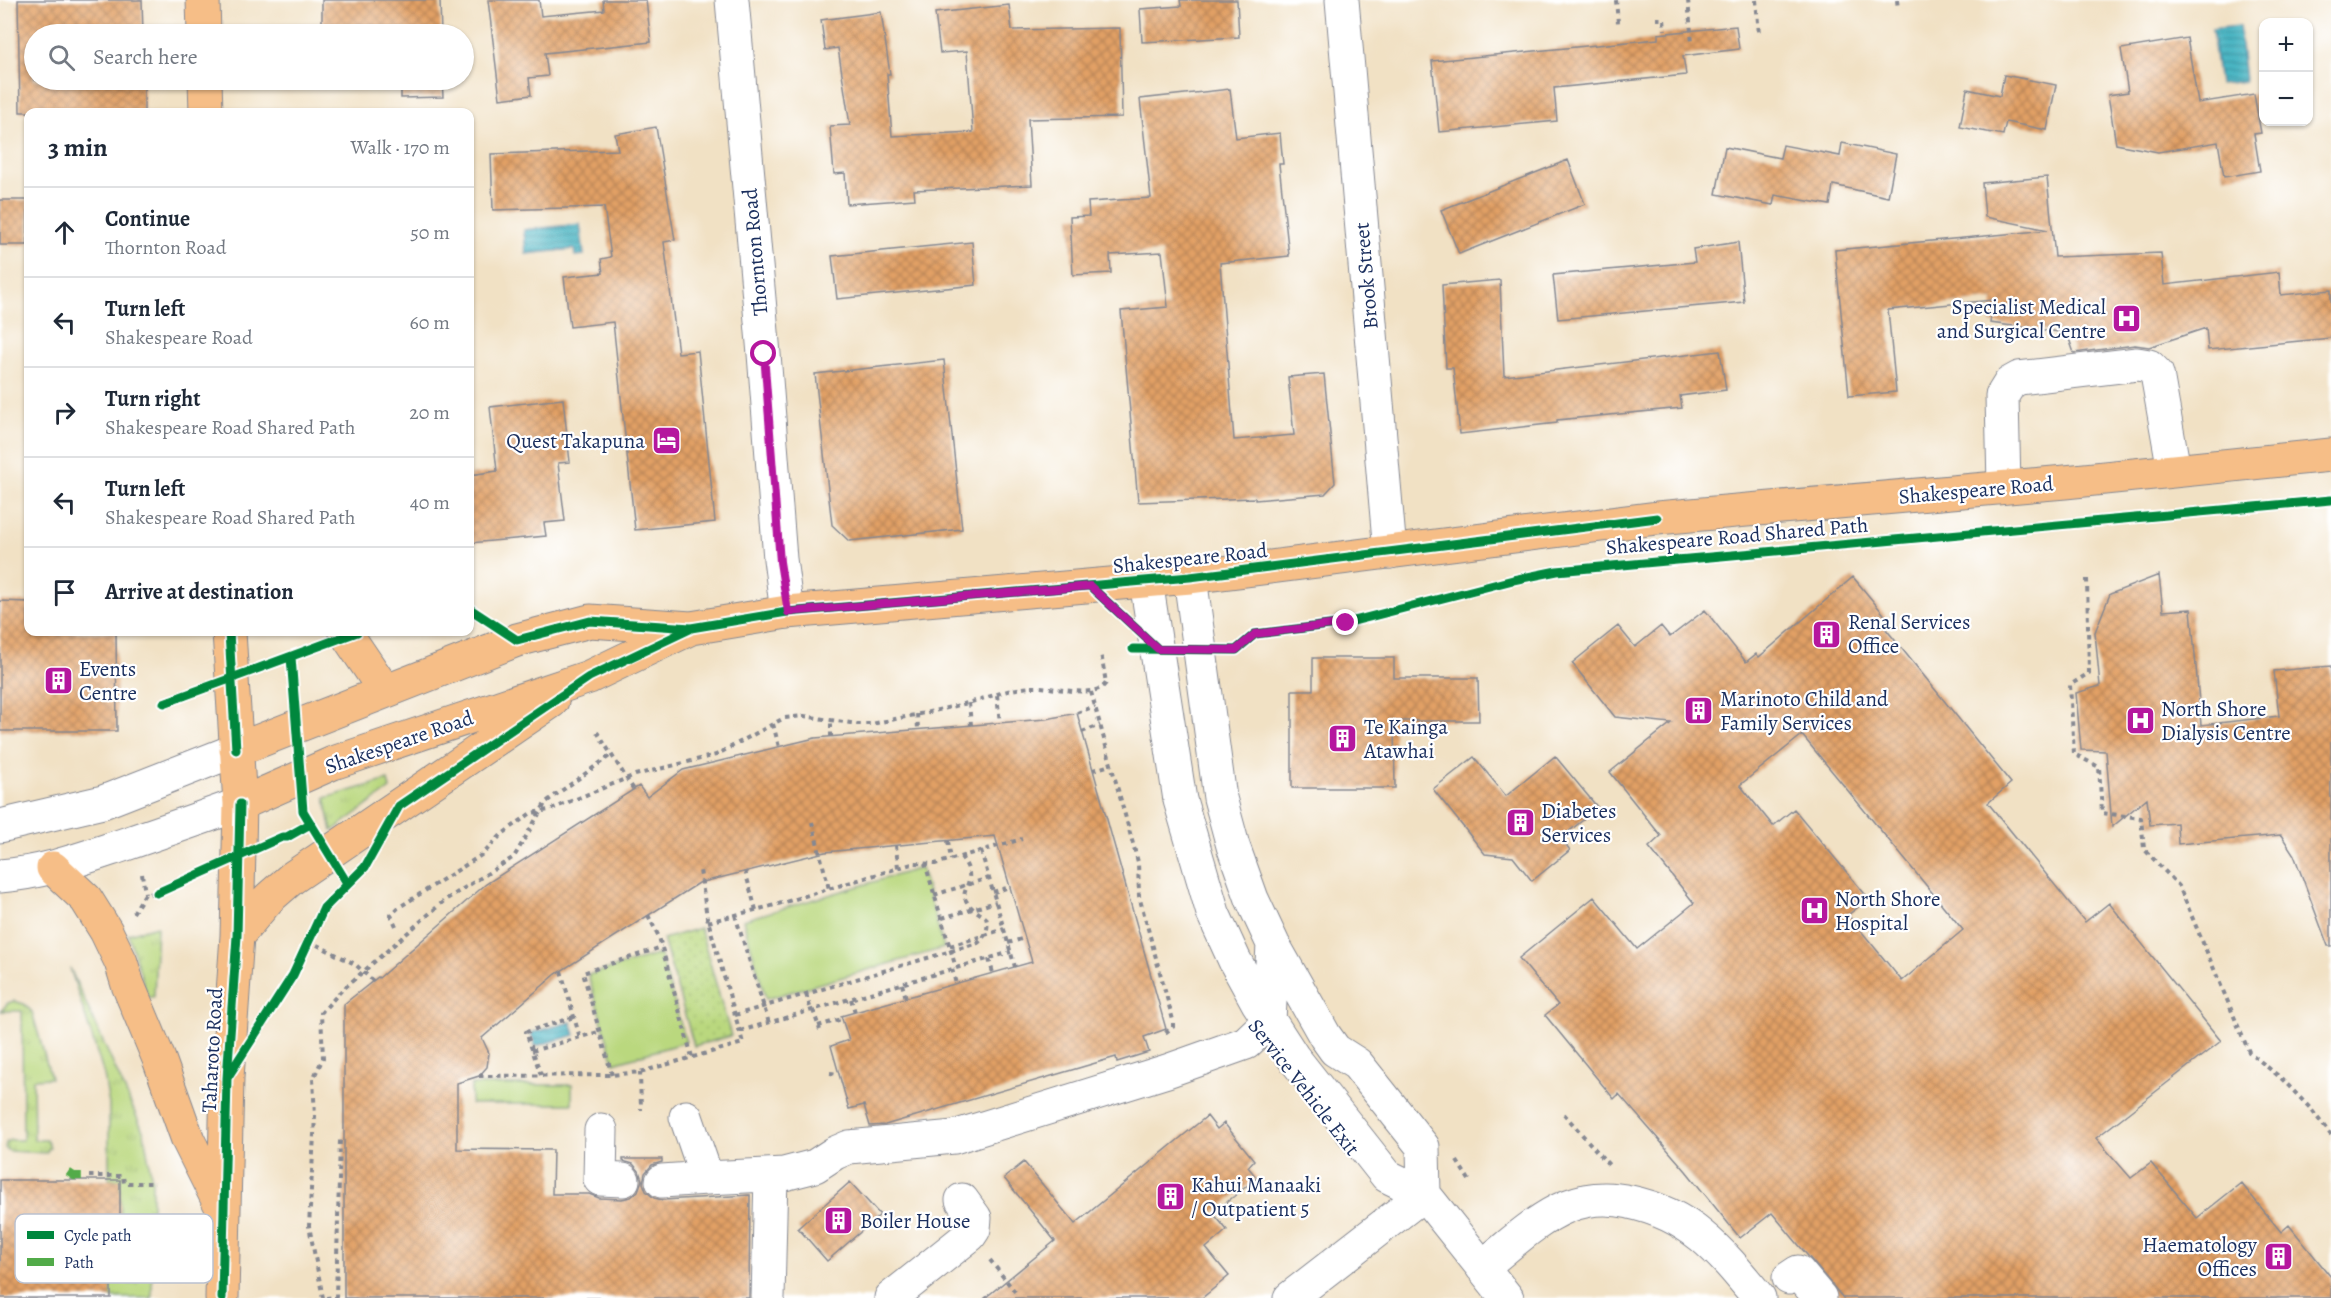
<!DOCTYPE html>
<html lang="en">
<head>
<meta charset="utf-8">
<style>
  :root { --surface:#fff; --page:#f2f2f3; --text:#1f2937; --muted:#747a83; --line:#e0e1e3 }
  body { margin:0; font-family:Alegreya,serif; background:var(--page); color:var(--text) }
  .controls { position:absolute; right:18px; top:18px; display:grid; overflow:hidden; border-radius:12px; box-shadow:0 2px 4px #0004 }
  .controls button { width:54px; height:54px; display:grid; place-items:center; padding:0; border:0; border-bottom:2px solid var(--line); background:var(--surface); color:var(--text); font:30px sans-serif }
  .stop { position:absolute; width:18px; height:18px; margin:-14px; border:4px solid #b5179e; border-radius:50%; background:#fff }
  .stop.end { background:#b5179e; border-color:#fff; box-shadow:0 2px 6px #0008 }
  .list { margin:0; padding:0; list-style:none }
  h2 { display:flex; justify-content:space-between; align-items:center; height:78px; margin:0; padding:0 24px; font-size:26px }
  h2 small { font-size:20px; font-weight:400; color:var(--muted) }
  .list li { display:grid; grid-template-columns:39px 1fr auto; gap:18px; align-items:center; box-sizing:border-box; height:90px; padding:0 24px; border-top:2px solid var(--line) }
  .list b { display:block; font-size:22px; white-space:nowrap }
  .list p { margin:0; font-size:20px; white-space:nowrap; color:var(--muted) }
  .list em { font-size:20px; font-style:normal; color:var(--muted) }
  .icon { flex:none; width:33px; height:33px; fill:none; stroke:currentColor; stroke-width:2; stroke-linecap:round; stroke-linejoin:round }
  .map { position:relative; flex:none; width:2331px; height:1298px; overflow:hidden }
  .search { position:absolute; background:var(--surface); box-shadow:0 2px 4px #0004; left:24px; top:24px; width:450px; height:66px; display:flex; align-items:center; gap:15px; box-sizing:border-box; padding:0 21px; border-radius:33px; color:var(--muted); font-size:22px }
  .panel { position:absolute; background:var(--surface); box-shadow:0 2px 4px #0004; left:24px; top:108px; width:450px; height:528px; border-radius:12px }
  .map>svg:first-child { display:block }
</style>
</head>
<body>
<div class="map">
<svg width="2331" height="1298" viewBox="0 0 2331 1298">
  <defs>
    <pattern id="grass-tufts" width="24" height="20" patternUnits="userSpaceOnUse" patternTransform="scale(1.5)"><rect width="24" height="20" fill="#bad87e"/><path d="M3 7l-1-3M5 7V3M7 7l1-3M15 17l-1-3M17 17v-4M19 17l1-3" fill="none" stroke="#9fba6f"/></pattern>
    <pattern id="garden-dots" width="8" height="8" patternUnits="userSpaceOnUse" patternTransform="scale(1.5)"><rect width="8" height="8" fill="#bad87e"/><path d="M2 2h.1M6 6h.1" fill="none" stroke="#9fba6f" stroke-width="1.8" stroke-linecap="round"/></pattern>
    <pattern id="water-rules" width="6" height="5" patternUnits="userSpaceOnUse" patternTransform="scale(1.5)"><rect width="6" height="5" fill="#48b5c3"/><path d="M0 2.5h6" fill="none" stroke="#3b94a2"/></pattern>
    <pattern id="building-cross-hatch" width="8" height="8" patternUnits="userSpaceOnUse" patternTransform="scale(1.5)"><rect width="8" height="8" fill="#e2a065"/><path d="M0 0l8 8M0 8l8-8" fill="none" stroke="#b68356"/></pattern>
  </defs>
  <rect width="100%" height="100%" fill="#fff"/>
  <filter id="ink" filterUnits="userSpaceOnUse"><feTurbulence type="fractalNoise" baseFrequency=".0167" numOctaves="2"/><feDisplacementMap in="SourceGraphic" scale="12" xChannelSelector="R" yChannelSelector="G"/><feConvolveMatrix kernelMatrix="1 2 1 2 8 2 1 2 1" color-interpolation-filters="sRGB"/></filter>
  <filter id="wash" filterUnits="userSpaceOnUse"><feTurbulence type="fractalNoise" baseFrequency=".008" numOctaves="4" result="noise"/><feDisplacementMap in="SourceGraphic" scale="24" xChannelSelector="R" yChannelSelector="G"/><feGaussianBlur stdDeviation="1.35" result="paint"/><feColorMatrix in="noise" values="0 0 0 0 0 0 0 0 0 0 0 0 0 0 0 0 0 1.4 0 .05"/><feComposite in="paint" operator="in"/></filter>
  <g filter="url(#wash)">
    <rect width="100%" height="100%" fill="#f1e1c4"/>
    <path fill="url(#grass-tufts)" stroke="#6a846e" stroke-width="1.5" d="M388,780L390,789L332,831L325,798Z
      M157,926L154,997L148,998L128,934Z
      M70,968L144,1133L152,1181V1298H111V1231L120,1230V1180H109V1105L104,1075Z
      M14,1001L24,1004L32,1012L51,1078L33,1079L34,1140H46L50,1147L46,1153L9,1151L5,1148L6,1143L10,1140H23L22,1011H1L8,1003Z"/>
    <path fill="url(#garden-dots)" stroke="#6a846e" stroke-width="1.5" d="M700,928L731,1036L694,1046L663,939Z"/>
    <path fill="#bad87e" stroke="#6a846e" stroke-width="1.5" d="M921,868L944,948L766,999L743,920Z
      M660,954L686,1042L614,1063L588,975Z
      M471,1085H572V1104H471Z"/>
    <path fill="url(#water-rules)" stroke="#327290" stroke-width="1.5" d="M2239,26L2245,81L2219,84L2212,29Z
      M580,224L584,255L575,256L574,249L526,254L524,230Z
      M571,1022L575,1035L535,1046L531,1033Z"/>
    <g id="blocks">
      <path fill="url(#building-cross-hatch)" fill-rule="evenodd" d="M18,0H142L143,34H34V80H144V112H20Z
        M322,0H440L441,34H400V32L322,34Z
        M488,0H539L541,16L604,10L603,0H646L651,42L545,53L548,76L529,78L531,95L500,99Z
        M1180,0H1237L1239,37L1142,42L1140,9L1181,6Z
        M1009,5L1012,30L1120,28L1122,117L1028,119L1032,185L914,190L915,199L847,204L845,173L834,174L830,126L850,125L838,48L825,50L821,20L881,12L890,74H887L892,136L973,132L967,51L940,53L935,13Z
        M1736,26L1739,49L1683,56L1686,75L1554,88L1557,121L1439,132L1432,61L1658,39V34Z
        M2187,38L2198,103L2254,94L2261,133L2254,134L2260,171L2224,177L2218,142L2158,152L2116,144L2108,95L2128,92L2121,49Z
        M2004,75L2056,85L2047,130L2006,122L2003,135L1960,127L1967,89L2000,96Z
        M401,80H442L443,97L401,98Z
        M1230,89L1236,138L1280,133L1283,164H1279L1289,256L1220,263L1234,440L1294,435L1288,377L1324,374L1335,483L1325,494L1255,500V498L1138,502L1121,311L1168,307L1162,252L1110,255L1111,273L1073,275L1070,217L1089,216L1088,202L1151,198L1140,99Z
        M656,127L675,240L664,242L678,353L698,351L715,522L635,530L613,322L570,327L564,277L603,273L601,259L611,257L604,207L493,210L491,154L618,150L615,134Z
        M1842,143L1896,154L1888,197L1833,185L1830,205L1775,195L1773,205L1716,194L1725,147L1780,158L1783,145L1840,156Z
        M1568,160L1585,204L1459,254L1441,210Z
        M2047,177L2055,257L2161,253L2164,285L2279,272L2281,295L2331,290V338L2208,350L2206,328L2149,347L2135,345L2074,353L2067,333L1990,323L1993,300L1888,310L1896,392L1849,396L1835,250L2048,230L1985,217L1982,183Z
        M0,200H28V245H0Z
        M972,242L976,285L837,299L832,256Z
        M1738,242L1744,302L1558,319L1553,275L1695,262L1693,249Z
        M1500,280L1504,376L1720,351L1726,390L1680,396L1682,408L1557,420V423L1460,434L1453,368H1446L1442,285Z
        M944,360L962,529L849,541L832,525L815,374Z
        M563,399L570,462L558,463L565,521L544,523L546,536L470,543V475L497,471L490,407Z
        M2159,575L2163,611L2191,609L2201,725L2279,716L2274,671L2331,666V946H2328L2294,855L2281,835L2178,844L2177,823L2150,825L2147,798L2112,827L2106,751L2081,750L2076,693L2100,686L2095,632L2110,594Z
        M1853,577L1887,618L1881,623L2011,783L1988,803L2085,922L2109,903L2221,1041L2096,1138L2131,1178L2151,1163L2197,1218L2241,1183L2281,1232L2289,1225L2331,1277V1298H1843L1772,1213L1740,1238L1686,1171L1619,1094L1614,1099L1545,1015L1558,1005L1519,958L1594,897L1637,949L1694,903L1649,847L1661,836L1610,772L1671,723L1615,717L1572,663L1618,626L1635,647L1661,626L1670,637L1705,610L1746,662L1756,654L1759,657ZM1802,735L1963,930L1902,981L1848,915L1869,899L1794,809L1773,826L1740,785Z
        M0,601L28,602V632H116L117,731H0Z
        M1313,658H1394V678H1478L1479,721H1394L1395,788H1292V690H1313Z
        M1077,713L1166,1029L1144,1037L1149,1052L1117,1062L1116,1057L885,1125L870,1126L864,1105L849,1109L831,1046L849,1040L841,1016L1032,962L995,836L825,852L699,883L556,974L482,1038L489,1053L487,1067L479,1076L457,1083V1149L553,1150L552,1194H589L599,1198L622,1199L631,1197L638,1191L642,1180L639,1171L633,1164L623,1161V1159H662V1162L652,1165L645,1173L643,1183L646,1191L654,1198L663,1200L750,1195L749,1298H344V1004L378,977L379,978L486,884L639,786L647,797L683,770L815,738L1046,719Z
        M1555,756L1598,808L1561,838L1570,850L1532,881L1513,857L1485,854L1433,789L1474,757L1506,796Z
        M1207,1116L1217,1129L1224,1123L1254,1160L1248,1167L1257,1178L1213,1213L1227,1230L1206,1248L1229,1276L1202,1298H985L1055,1241L1004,1178L1024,1162L1075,1224Z
        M0,1180H120V1231H111V1298H0Z
        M850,1182L880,1215L827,1261L798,1228Z"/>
    </g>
  </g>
  <g filter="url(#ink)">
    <use href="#blocks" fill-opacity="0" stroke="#868891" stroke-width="1.5"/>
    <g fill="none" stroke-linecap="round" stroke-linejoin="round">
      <defs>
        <path id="minor" d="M732,0L764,354L780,559L787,612
          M1342,0L1390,552
          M2004,487L2002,396L2010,383L2019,378L2137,364L2149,366L2157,374L2174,470
          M1190,577L1220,798L1233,846L1252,899L1273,944L1325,1036L1335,1050L1357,1064L1423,1147L1424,1194
          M1146,581L1180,800L1213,913L1235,961L1258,1003L1293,1057L1387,1176L1424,1194L1507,1298
          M0,826L103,802L236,750
          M0,876C41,873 78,860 117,847C158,833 199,819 240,804
          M686,1117L707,1178L784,1174L815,1166L835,1153L849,1147L954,1137L1167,1071L1246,1043L1269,1021L1273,944
          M601,1130L600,1179L623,1180
          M662,1181L707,1178
          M1482,1267C1509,1246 1536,1219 1568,1206C1588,1198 1609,1197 1630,1202C1692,1215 1721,1252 1759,1298
          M1789,1278L1798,1272L1820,1298
          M768,1298L771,1175
          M891,1298L970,1235L974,1229L975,1218L962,1200
          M1290,1298L1424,1194"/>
        <path id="major" d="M203,0L204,34
          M205,80L206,112
          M345,632L385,691
          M236,750L517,640L590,621L691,628L787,612L1190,577L1657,518L2065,482L2331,455
          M240,804L333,763L589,677L689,629
          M53,868L86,899L106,931L121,962L128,985L159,1059L188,1140L221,1206
          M237,936L269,898L292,878L552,701
          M222,1298L227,1078L237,936L240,804L229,632"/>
      </defs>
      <use href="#minor" stroke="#868891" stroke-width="35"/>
      <use href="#major" stroke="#868891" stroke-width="35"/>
      <path stroke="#868891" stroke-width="4" stroke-dasharray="4.5 4.5" stroke-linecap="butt" d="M1616,0L1618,23
        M1688,0L1692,43
        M1756,0L1759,34
        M1897,0L1898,9
        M1656,19H1664L1665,30
        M2087,579L2089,673L2070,685L2074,754L2099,767L2102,813L2141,818L2144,849L2179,886L2249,1052L2281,1078L2310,1108L2331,1135
        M1091,692L1138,862L1139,896L1173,1020V1027L1165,1033
        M997,695L1000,723
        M969,703L971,725
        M1077,713L1095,706
        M917,714L918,729
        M773,724L779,747
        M597,732L634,790
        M1082,732L1100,725
        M831,737V720
        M1093,770L1111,765
        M812,822L829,889
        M948,841L951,860
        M896,845L898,868
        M981,851L1015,967
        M925,863L956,968
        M745,871L756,910
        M142,874L145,893
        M993,892L1010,887
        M934,895L989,878
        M133,913L145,894L157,893
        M648,915L659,937L692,1057
        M735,915L769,1023
        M942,918L996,902
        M708,922L775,905L915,863L935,864L1022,839
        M396,926L391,915L398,908L483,854L501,835L531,813L549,810L635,775L716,755L784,718L804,716L857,724H872C903,717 933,712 963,704C986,699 1011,687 1035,687C1052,686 1096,700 1106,683L1101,653
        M309,941L355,964L373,981
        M1008,943L1025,938
        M950,946L1004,929
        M989,959L993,973
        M952,969L956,984
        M561,971L580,1038
        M902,984L906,998
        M806,994L811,1010
        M851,999L855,1012
        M813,1010L820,1030
        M735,1015L978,943C985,937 990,928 986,918C980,913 971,909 967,902C957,889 981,882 961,857
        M818,1026L842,1019
        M740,1031L1011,952
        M532,1051L598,1032
        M640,1072L641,1110
        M830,1073L839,1074
        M541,1075L526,1032L574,1017
        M612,1075L583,973L662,947
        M479,1076L612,1075L640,1072L743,1043L707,917L700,870
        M1564,1114L1609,1165
        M1457,1161L1471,1183
        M89,1176H123L124,1183H155
        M990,1260L1016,1293
        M323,1298L309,1226L315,1116L313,1079L323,1058L321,1013L341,991L445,900L514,857L546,802L611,755
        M326,1298L336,1297
        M336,1298L340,1140"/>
      <use href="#minor" stroke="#fff" stroke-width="33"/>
      <use href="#major" stroke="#f6be87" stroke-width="33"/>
      <path stroke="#52ab49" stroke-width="8" stroke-dasharray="15 8" stroke-linecap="butt" d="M68,1172L74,1176H89"/>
      <defs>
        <path id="cycleway" d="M1090,586L1158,649
          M470,609L517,640L590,621L691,628L787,612L1190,577L1657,518
          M229,632L236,750
          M1133,649L1236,650L1255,634L1346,623L1513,580L1557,571L2331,500
          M291,657L303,811L347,883
          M164,703L357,632
          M157,893L282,837H287L310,824
          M227,1078L293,975L324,908L365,867L399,806L589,677L690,629
          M222,1298L227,1078L237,936L240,804"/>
      </defs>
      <use href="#cycleway" stroke="#fff" stroke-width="13"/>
      <use href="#cycleway" stroke="#00873e" stroke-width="9"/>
    </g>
  </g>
  <g fill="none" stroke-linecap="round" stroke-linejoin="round" filter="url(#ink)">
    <path stroke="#b5179e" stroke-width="8" d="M764,354L780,562L788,612L1090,586L1158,649L1236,650L1255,634L1346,623"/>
  </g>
  <defs>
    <symbol id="hospital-square" viewBox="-11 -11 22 22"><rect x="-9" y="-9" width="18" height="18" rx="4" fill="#b5179e" stroke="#fff"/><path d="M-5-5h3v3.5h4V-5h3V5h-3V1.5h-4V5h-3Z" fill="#fff"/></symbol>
    <symbol id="hotel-square" viewBox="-11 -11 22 22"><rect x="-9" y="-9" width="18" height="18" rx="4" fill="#b5179e" stroke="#fff"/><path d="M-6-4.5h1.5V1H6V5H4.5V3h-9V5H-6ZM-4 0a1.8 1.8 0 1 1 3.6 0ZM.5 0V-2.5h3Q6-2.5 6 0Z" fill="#fff"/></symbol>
    <symbol id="building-square" viewBox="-11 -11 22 22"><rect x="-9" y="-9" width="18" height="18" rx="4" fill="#b5179e" stroke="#fff"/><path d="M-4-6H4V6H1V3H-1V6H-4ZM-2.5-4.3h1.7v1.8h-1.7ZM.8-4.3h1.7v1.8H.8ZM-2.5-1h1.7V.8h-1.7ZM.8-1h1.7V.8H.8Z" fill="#fff"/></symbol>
  </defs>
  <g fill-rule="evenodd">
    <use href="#hospital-square" x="2110" y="302" width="33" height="33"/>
    <use href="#hotel-square" x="650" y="424" width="33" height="33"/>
    <use href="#building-square" x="1810" y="618" width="33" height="33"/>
    <use href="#building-square" x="42" y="664" width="33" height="33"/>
    <use href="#building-square" x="1682" y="694" width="33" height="33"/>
    <use href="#hospital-square" x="2124" y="704" width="33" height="33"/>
    <use href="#building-square" x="1326" y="722" width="33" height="33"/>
    <use href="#building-square" x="1504" y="806" width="33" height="33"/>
    <use href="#hospital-square" x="1798" y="894" width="33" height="33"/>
    <use href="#building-square" x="1154" y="1180" width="33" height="33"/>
    <use href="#building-square" x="822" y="1204" width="33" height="33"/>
    <use href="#building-square" x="2262" y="1240" width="33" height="33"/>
  </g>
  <g text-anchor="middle" stroke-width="4.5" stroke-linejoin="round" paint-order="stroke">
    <g font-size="21" fill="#1b2f5e" stroke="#fff">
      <text transform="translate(755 252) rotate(-95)" y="7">Thornton Road</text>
      <text transform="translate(1366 276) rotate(-95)" y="7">Brook Street</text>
      <text transform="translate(1976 490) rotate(-5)" y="7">Shakespeare Road</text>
      <text transform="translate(1737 536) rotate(-5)" y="7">Shakespeare Road Shared Path</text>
      <text transform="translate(1190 558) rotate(-6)" y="7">Shakespeare Road</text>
      <text transform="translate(399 742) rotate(-19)" y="7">Shakespeare Road</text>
      <text transform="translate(212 1050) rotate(-87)" y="7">Taharoto Road</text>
      <text transform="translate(1304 1087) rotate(52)" y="7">Service Vehicle Exit</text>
    </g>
    <g font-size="21" fill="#1b2f5e" stroke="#fff" text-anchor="start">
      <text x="2106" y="314" text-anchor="end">Specialist Medical<tspan x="2106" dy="24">and Surgical Centre</tspan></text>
      <text x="645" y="448" text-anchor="end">Quest Takapuna</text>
      <text x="1848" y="629">Renal Services<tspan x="1848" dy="24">Office</tspan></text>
      <text x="79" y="676">Events<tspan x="79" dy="24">Centre</tspan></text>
      <text x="1720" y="706">Marinoto Child and<tspan x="1720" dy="24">Family Services</tspan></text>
      <text x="2161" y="716">North Shore<tspan x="2161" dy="24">Dialysis Centre</tspan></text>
      <text x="1364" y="734">Te Kainga<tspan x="1364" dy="24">Atawhai</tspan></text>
      <text x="1541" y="818">Diabetes<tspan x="1541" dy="24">Services</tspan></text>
      <text x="1835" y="906">North Shore<tspan x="1835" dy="24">Hospital</tspan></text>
      <text x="1191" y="1192">Kahui Manaaki<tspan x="1191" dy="24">/ Outpatient 5</tspan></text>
      <text x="860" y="1228">Boiler House</text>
      <text x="2257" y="1252" text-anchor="end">Haematology<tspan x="2257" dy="24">Offices</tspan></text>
    </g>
  </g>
  <rect x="15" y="1214" width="198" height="69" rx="9" fill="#fff" stroke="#bbc1cf" stroke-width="1.5"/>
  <rect x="27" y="1231" width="27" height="8" fill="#00873e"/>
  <rect x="27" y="1258" width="27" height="8" fill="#52ab49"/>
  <g font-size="16" fill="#1b2f5e">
    <text x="64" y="1241">Cycle path</text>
    <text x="64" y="1268">Path</text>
  </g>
</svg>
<div class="controls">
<button>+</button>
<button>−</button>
</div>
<div class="stop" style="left:764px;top:354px"></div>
<div class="stop end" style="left:1346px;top:623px"></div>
<div class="search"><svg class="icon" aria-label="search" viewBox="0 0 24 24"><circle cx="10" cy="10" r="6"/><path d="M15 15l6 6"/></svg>Search here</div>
<section class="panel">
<h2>3 min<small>Walk · 170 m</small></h2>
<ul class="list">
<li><svg class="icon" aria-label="ahead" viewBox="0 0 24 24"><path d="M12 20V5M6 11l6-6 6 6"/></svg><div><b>Continue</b><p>Thornton Road</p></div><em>50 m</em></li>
<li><svg class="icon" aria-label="left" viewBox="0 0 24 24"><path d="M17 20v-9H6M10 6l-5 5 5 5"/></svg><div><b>Turn left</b><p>Shakespeare Road</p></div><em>60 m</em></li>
<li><svg class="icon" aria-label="right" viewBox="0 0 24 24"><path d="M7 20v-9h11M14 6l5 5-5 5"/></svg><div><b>Turn right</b><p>Shakespeare Road Shared Path</p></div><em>20 m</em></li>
<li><svg class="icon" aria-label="left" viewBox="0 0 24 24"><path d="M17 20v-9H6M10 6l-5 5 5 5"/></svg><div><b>Turn left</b><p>Shakespeare Road Shared Path</p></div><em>40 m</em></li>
<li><svg class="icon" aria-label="arrive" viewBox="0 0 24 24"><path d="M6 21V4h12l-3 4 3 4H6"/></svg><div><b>Arrive at destination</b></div></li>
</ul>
</section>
</div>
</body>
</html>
